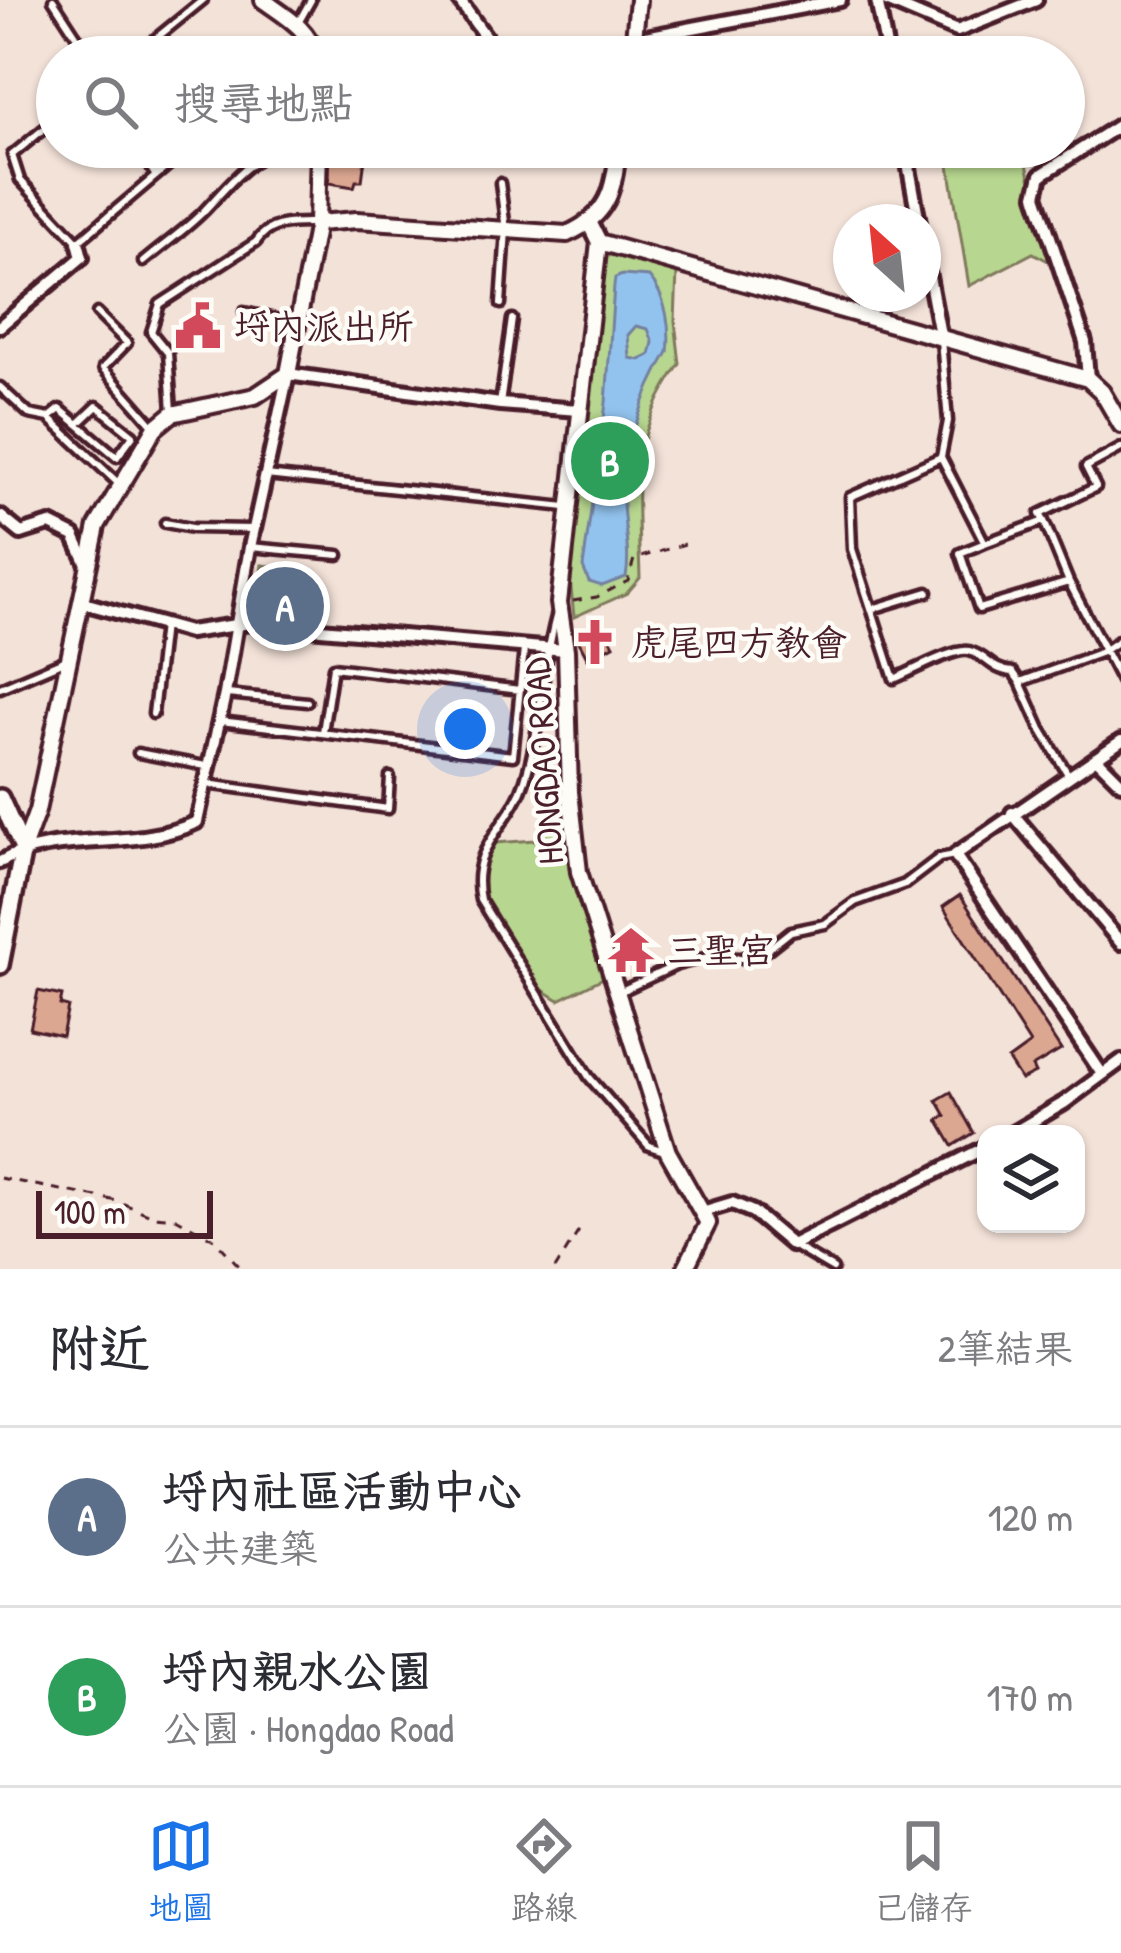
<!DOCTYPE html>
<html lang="zh-TW">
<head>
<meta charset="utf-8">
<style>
  :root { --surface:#fff; --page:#f2f2f3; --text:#2b2b33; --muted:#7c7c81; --line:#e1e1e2; --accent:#1a73e8 }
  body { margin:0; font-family:"Patrick Hand","LXGW WenKai TC",sans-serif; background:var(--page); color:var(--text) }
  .controls { position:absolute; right:36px; bottom:36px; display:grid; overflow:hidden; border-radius:24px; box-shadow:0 3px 9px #0004 }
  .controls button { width:108px; height:108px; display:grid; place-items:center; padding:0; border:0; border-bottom:3px solid var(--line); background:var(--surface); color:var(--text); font:60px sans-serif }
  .compass { position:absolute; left:833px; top:204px; width:108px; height:108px; border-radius:50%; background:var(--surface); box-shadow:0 3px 9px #0004; rotate:333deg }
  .scale { position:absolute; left:36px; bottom:30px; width:177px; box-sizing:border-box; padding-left:12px; border:6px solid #4a1f2b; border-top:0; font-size:33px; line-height:42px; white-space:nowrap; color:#4a1f2b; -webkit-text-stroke:9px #fdfcf7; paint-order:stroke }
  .you { position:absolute; left:465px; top:729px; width:42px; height:42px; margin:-30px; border:9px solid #fff; border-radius:50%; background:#1a73e8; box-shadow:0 0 0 18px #1a73e833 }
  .badge { display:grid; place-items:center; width:78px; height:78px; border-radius:50%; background:var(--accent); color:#fff; font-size:39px; font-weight:700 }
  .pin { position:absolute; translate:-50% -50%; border:6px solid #fff; box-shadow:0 3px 12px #0006 }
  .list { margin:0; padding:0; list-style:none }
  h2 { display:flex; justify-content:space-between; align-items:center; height:156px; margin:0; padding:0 48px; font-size:51px }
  h2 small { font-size:39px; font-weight:400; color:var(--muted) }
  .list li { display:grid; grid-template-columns:78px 1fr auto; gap:36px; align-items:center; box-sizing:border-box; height:180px; padding:0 48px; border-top:3px solid var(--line) }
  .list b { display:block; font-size:45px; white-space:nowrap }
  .list p { margin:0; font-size:39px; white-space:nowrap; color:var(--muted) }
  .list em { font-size:39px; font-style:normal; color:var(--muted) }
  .icon { flex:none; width:66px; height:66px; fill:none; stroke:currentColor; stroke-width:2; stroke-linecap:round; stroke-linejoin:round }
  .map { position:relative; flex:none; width:1121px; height:1269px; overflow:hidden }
  .search { position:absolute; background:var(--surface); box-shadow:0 3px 9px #0004; left:36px; right:36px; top:36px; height:132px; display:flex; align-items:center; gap:30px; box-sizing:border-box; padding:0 42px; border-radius:66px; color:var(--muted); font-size:45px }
  .sheet { height:516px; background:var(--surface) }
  nav { display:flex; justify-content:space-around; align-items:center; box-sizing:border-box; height:168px; border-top:3px solid var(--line); background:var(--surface); font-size:33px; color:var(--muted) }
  nav a { display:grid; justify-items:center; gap:6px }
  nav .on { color:var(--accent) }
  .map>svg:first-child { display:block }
</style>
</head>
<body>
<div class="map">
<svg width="1121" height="1269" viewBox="0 0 1121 1269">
  <rect width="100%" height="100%" fill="#f3e2d8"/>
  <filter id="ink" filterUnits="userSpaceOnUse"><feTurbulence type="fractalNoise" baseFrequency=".00833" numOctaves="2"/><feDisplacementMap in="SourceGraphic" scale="24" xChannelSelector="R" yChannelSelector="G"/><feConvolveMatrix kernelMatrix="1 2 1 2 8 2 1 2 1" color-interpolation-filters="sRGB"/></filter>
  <g filter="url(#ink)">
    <path fill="#b7d68f" stroke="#807a5d" stroke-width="3" d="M946,147H1023L1050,262L1033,253L969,286Z
      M603,251L641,257L677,272L675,321L680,364C627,439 638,492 640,578L627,593L574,617L569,570Z
      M262,565L303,570L300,592L259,587Z
      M568,817L574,872L605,977L559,1000L538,987L480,890L487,855L495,843L535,840Z"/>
    <path fill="#92c3ee" stroke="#7581a0" stroke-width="3" fill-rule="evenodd" d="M622,275L649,277C666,296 671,327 668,352C642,395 625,448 623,499C623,526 631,551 626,577L602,586L589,582L583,567L606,403L614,286L615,278ZM636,326L648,329L653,342L650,355L640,360L630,358L628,335Z"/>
    <path fill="#dca791" stroke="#4a1f2b" stroke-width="3" d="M330,147L366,151L362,181H356L354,187L329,183Z
      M269,593L303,595L301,618L268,615Z
      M603,624L614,645L588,659L577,638Z
      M960,895L1061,1050L1032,1067L1035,1073L1021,1080L1008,1060L1030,1044L943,907Z
      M38,991L62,996L60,1005L68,1007L62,1036L30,1029Z
      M951,1092L974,1133L953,1146L938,1120L946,1116L937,1100Z"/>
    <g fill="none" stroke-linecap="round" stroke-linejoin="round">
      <defs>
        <path id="service" d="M53,0L90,57
          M298,23L311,0
          M133,57L203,0
          M57,118L12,155L20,180L78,242L190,147
          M137,147L156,176
          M500,183L506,230L501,304
          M143,262C163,245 185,230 203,212C231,183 252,151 295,147
          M244,312L294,323
          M97,313L127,343L103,368L153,425
          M941,340L948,421L941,457L850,497L852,549L894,679C911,672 953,648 969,651C988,656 990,670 1013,672L1020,682
          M0,387L29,414L49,418L119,484
          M500,404L512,319
          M172,411L168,353L151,332L160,304L256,242C270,221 293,223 317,223
          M49,418L60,409L117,457L133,435L97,406L78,424
          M941,457L985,543L1044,521L1040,514L1096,487L1086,467L1121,448
          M266,475L566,507
          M1044,521L1069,582
          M165,523L192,528L254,529
          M985,543L960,553L979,609L1069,582L1121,681
          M250,547L339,555
          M872,609L928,592
          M557,613C541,668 542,726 525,780C511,826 468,845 480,900L589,1077L649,1146L667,1152
          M0,688L66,660
          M227,694L307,702
          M153,714L163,625
          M220,721L513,756L524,649
          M323,732L333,667L520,690
          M138,753L211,767
          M1069,776L1041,729L1020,682L1102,652L1121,639
          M207,784L388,809L390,777
          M617,993L677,965L708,957L742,958L767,950L791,931L825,924L855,902L905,884L939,858L955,855
          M794,1246L833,1269"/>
        <path id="minor" d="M459,0L500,57
          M877,0L888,57
          M884,0L957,31L1036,0
          M635,39L840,0
          M905,147L919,222
          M923,245L941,340
          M0,326L82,257L78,242
          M1088,379L1085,342L1036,195L1041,175L1121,124
          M0,516L21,533L50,524L74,536L87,564
          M80,602L189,632L250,623L566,650
          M1096,758L1121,783
          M1012,813L1121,943
          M0,862C54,830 134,852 197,822L225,694L250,547L288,374L500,404L579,410
          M1102,1074L955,855L1121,741
          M1011,1134L1064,1103L1121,1061
          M702,1212L732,1203L753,1212L792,1245L986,1147"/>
        <path id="tertiary" d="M263,0C288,18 307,27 317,57
          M632,57L638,0
          M317,223L357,220L567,234C608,216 615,190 618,147
          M590,224L599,242L559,603L566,650L570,792L579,872L668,1152L708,1223L685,1269
          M599,242L1088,379L1102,392L1121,425
          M23,849L37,811L97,526L155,428L172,414L255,396L288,374L317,223L319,147"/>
        <path id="secondary" d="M0,798L23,849L0,965"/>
      </defs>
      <use href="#service" stroke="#4a1f2b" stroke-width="15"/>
      <use href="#minor" stroke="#4a1f2b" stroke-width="20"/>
      <use href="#tertiary" stroke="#4a1f2b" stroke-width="22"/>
      <use href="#secondary" stroke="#4a1f2b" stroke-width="24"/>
      <path stroke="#4a1f2b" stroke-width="3" stroke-dasharray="9 9" stroke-linecap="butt" d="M573,601L597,597L628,581L634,559L685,544
        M0,1178L117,1201L153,1216L176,1218L214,1239L242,1269
        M555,1269L580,1229"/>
      <use href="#service" stroke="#fdfcf7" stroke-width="6"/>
      <use href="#minor" stroke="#fdfcf7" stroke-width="10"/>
      <use href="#tertiary" stroke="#fdfcf7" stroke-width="14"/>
      <use href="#secondary" stroke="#fdfcf7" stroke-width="15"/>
    </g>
  </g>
  <defs>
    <symbol id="civic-bare" viewBox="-9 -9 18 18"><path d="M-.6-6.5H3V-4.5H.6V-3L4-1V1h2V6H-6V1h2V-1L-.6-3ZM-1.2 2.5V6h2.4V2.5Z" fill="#d1495b" stroke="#fdfcf7" stroke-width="2.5" paint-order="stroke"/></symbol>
    <symbol id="church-bare" viewBox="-9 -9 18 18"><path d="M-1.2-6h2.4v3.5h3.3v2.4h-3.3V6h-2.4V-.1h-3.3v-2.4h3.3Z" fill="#d1495b" stroke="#fdfcf7" stroke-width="2.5" paint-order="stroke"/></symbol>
    <symbol id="temple-bare" viewBox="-9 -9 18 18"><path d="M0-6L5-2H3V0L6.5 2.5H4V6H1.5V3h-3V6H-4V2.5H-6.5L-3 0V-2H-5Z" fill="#d1495b" stroke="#fdfcf7" stroke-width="2.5" paint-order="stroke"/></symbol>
  </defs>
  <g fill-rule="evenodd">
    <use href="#civic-bare" x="165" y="293" width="66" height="66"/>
    <use href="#church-bare" x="562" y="609" width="66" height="66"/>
    <use href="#temple-bare" x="598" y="917" width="66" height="66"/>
  </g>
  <g text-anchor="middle" stroke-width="9" stroke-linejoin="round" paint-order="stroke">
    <g font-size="36" fill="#4a1f2b" stroke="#fdfcf7" text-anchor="start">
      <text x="234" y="339">埒內派出所</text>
      <text x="631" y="655">虎尾四方教會</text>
      <text x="667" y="963">三聖宮</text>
    </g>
    <g font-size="36" fill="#4a1f2b" stroke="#fdfcf7">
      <text transform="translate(543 761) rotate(-94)" y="13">HONGDAO ROAD</text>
    </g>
  </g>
</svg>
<div class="controls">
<button><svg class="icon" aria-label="layers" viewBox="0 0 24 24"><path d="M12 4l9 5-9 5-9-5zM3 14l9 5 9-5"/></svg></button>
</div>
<svg class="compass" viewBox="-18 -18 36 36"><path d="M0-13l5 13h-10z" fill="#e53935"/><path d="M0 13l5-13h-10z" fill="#7c7c81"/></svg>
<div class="scale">100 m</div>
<div class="you"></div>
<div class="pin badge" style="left:285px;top:606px;background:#5c6f8a">A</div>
<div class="pin badge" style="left:610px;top:461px;background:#2e9e5b">B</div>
<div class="search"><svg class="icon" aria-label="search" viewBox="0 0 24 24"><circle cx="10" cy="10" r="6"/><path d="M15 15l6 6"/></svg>搜尋地點</div>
</div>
<section class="sheet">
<h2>附近<small>2筆結果</small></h2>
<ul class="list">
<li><span class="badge" style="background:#5c6f8a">A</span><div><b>埒內社區活動中心</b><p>公共建築</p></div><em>120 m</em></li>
<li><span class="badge" style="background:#2e9e5b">B</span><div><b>埒內親水公園</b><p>公園 · Hongdao Road</p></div><em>170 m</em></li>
</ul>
</section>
<nav>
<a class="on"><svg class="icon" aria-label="map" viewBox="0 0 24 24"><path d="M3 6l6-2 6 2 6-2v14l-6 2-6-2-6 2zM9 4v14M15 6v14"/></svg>地圖</a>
<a><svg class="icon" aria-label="directions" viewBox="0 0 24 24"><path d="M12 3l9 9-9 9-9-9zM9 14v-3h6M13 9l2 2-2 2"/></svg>路線</a>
<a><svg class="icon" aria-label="saved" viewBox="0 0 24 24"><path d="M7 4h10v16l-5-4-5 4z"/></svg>已儲存</a>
</nav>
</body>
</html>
